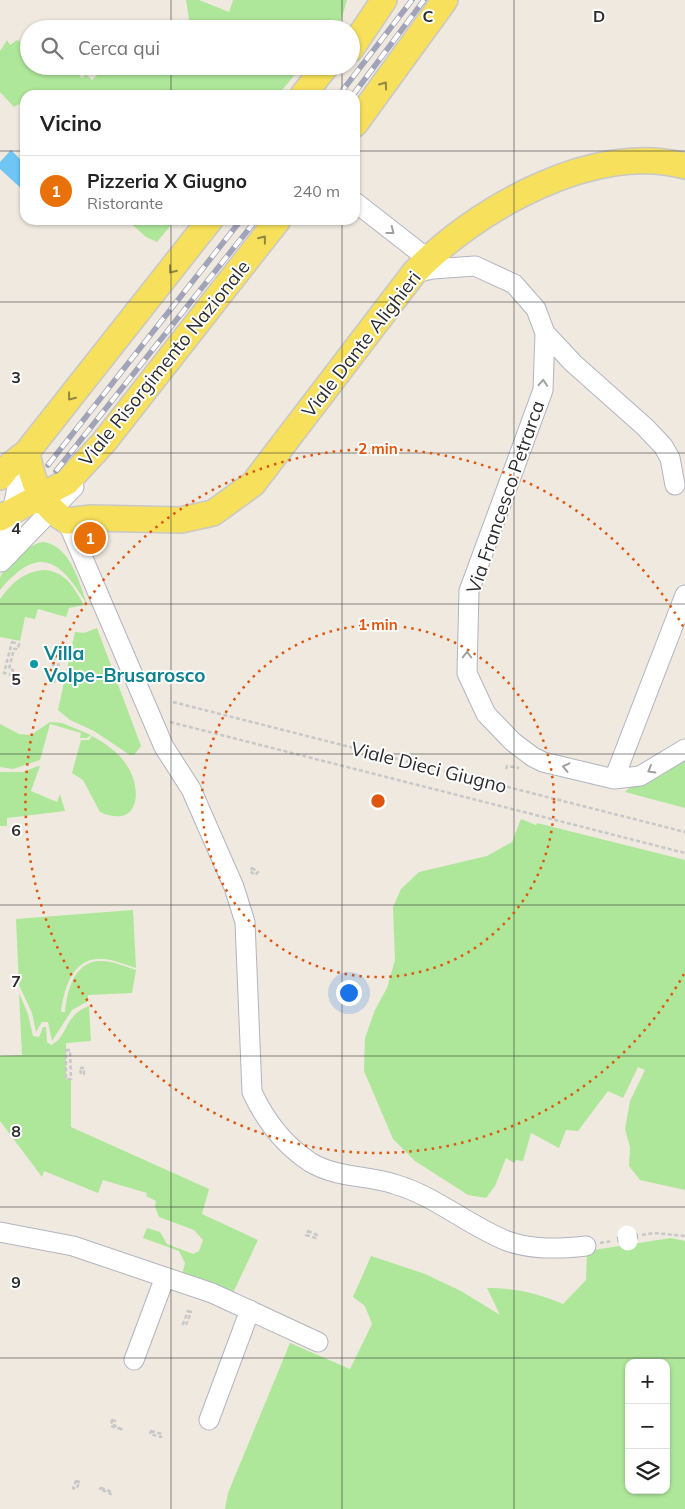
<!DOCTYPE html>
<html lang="it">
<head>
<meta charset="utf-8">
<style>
  :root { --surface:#fff; --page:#f2f2f2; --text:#222; --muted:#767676; --line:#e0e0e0; --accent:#db2777 }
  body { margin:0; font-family:Mulish,sans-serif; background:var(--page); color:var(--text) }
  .controls { position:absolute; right:15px; bottom:15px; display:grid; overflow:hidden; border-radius:10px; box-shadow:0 1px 4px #0004 }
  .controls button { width:45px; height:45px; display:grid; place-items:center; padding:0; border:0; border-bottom:1px solid var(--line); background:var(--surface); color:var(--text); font:25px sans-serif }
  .you { position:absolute; left:348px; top:992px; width:18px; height:18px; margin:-12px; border:4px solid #fff; border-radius:50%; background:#1a73e8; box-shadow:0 0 0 8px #1a73e833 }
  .badge { display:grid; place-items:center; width:32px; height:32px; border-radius:50%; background:var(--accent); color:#fff; font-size:16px; font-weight:700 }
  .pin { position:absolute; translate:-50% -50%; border:2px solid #fff; box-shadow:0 1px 5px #0006 }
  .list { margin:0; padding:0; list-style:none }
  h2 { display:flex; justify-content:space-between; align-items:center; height:65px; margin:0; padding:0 20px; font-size:21px }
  h2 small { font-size:16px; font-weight:400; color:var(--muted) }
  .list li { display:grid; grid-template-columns:32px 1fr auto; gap:15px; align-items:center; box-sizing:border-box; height:70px; padding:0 20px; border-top:1px solid var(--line) }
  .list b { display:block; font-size:19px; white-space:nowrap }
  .list p { margin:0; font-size:16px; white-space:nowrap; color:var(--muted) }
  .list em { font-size:16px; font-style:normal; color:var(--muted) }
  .icon { flex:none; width:28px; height:28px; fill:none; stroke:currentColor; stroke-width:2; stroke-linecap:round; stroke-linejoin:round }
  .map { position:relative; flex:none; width:685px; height:1509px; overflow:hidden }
  .search { position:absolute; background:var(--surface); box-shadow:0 1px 4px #0004; left:20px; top:20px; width:340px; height:55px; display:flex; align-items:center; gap:12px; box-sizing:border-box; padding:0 18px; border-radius:28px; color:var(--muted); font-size:19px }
  .panel { position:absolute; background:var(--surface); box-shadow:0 1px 4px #0004; left:20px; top:90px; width:340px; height:135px; border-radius:15px }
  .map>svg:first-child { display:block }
</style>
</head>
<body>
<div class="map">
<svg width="685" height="1509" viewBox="0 0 685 1509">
  <rect width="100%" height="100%" fill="#efe9df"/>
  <path fill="#aee79a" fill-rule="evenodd" d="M186,0H199L229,12L233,0H347L341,20L333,29H181L189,19Z
    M7,40L10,45L17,40C30,45 29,54 29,66H71L82,78L86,74L92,80L103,69L101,66H243L245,69L251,66H302L278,95H25V110L19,104L14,107L0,92V51Z
    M127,220H175L157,242L146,237Z
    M44,542C71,547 79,582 87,604C60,560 39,543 0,590C0,587 0,581 0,578C4,565 31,542 44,542Z
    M46,570C67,573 74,588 84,605L69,608L66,617L38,609L35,619L25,617L20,641L0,637V599C13,582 24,571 46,570Z
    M97,628L141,746L134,755H130L94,731L70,720L58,710L75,632L84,633Z
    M50,722L62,723L91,735L87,738H80L81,733L50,724L40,760L13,769L0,767V724L19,734L31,735Z
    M92,736C105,743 118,752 126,764C143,788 140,830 100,812L83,780L72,773L81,740H89Z
    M685,759V808L625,792L632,785L662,775Z
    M38,766H40L31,791L57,802L60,794L65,811L7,818V826H0V772H23Z
    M521,819L536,825L537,823L685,860V1190L640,1180L629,1166L630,1147L625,1129L630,1101L645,1070L638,1067L623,1098L608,1091L578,1131L566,1130L559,1148L531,1133L523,1161L516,1160L514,1163L506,1158L495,1186L486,1198L468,1195L415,1161L393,1139L364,1071L365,1038L375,1010L387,988L395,960L393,907L401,889L419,872L487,856L512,842Z
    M133,910L136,968C125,965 113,959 102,959C72,957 64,989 61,1012H65C67,991 74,960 102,961C113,961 126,967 136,970L132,993L88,995V1001L72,1010L52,1041L48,1022H42L36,1032L32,1013L19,985L16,919Z
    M19,993L28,1014L33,1036L39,1037L43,1027H46L47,1042L51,1045C69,1036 63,1016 89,1006L91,1041L66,1043V1079H71V1127L209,1189L202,1214L258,1240L232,1295L182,1275L185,1263L179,1251L143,1238L147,1228L160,1232L167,1244L193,1254L199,1251L203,1240L194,1230L159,1217L155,1207L156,1201L146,1196L147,1193L103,1180L98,1193L44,1171L42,1177L0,1121V1056L22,1055Z
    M671,1238L685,1241V1509H225L228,1493L290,1343L350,1369L372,1324L365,1306L353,1297L371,1256L425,1274L461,1291L500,1315L487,1288C515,1288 537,1293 563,1304L586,1280L587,1251ZM629,1363H666V1490H629Z"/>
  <path fill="#6fc6f4" d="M11,150L25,164V192L0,169V162Z"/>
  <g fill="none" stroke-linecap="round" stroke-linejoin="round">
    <defs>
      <path id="minor" d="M355,202L428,259
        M414,273L433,269L475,266L514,284L536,309L545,333L543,390L469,591L467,673L486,714L513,742L533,757L543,762L614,779L640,776L685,749
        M545,333L573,363L645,427L663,446L670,458L675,485
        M67,521L164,747L191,789L234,887L245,922L252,1092C265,1120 284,1145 310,1162C336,1178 366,1175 394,1184C436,1196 467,1225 507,1241C532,1250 559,1249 586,1246
        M2,561L20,473L27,453
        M1,562L74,487
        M614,779L685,595
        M0,1232L73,1246L212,1293L318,1342
        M134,1360L165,1277
        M209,1420L250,1310"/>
      <path id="major" d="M351,49L384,0
        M303,95L326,66
        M355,124L445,0
        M27,452C32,480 41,507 67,521L91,518L181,520L213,513L253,484L414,273C475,209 595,141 685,166
        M0,477L8,467L27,452L210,220
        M0,518L67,482L104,442L278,220"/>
    </defs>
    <use href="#minor" stroke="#b3b4c1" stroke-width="21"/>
    <use href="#major" stroke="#c8c8c8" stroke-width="28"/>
    <path stroke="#c8c8c8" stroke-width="2.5" stroke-dasharray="4 2.5" stroke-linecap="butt" d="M12,642L19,644L18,649H14L9,669L13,670L12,675L4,673Z
      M55,655L61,657L58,666L53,665Z
      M51,671L57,672L54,682L48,680Z
      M173,702L685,832
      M170,722L685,853
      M506,769L507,766L519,768
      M252,868L258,872L255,875L250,871Z
      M66,1050H70L71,1079H66Z
      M80,1068H84V1074H81Z
      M308,1231L317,1235L316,1238L306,1235Z
      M642,1235L654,1233L685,1236
      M600,1243L612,1241
      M188,1311L191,1312L186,1325L183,1324Z
      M112,1420L115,1421L114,1425L123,1430L111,1426Z
      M151,1431L162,1434L161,1437L150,1434Z
      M76,1481L80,1482L76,1489L73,1488Z
      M101,1488L112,1492L111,1494L100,1489Z"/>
    <use href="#minor" stroke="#fff" stroke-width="19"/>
    <use href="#major" stroke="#f7e05c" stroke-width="25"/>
    <defs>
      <path id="rail" d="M339,95L412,0
        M353,95L424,0
        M48,465L241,220
        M56,471L256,220"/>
    </defs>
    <use href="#rail" stroke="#a1a3b8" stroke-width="5.5"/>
    <use href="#rail" stroke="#fff" stroke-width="4" stroke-dasharray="11" stroke-linecap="butt"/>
    <defs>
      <path id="minor-bridge" d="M627,1235L628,1241"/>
    </defs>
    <use href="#minor-bridge" stroke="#b3b4c1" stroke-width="21" stroke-linecap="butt"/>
    <use href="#minor-bridge" stroke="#fff" stroke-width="19"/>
  </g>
  <defs><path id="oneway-chevron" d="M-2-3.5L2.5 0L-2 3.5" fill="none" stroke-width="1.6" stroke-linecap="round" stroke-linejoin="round" transform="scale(1.25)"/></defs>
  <g stroke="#928644">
    <use href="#oneway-chevron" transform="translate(384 85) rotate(-54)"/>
    <use href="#oneway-chevron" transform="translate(263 239) rotate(-52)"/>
    <use href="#oneway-chevron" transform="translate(172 270) rotate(128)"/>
    <use href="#oneway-chevron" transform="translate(71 397) rotate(128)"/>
  </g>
  <g stroke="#a0a0a0">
    <use href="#oneway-chevron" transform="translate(391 231) rotate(38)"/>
    <use href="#oneway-chevron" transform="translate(543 383) rotate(-86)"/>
    <use href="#oneway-chevron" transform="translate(467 655) rotate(-90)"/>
    <use href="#oneway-chevron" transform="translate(566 767) rotate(-167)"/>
    <use href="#oneway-chevron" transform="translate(651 770) rotate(150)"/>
  </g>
  <path fill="none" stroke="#2d2d2d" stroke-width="1" stroke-opacity="0.55" d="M171,0V29M342,0V29M514,0V1509M171,66V95M342,66V95M0,151H25M355,151H685M171,220V1509M342,220V1509M0,302H685M0,453H685M0,604H685M0,754H685M0,905H685M0,1056H685M0,1207H685M0,1358H685"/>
  <g fill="none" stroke="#df570e" stroke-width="2.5" stroke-dasharray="2.5 5">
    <circle cx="378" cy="801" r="176"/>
    <path d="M684 974A352 352 0 1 1 684 628"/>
  </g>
  <circle fill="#0f9aa8" stroke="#fff" stroke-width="2" cx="34" cy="664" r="5"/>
  <g text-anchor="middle" stroke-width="4" stroke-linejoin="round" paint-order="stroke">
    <g font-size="19" fill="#2d2d2d" stroke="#fff">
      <text transform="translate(361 344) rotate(-52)" y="7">Viale Dante Alighieri</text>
      <text transform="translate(164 363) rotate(-51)" y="7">Viale Risorgimento Nazionale</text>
      <text transform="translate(505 497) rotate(-71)" y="7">Via Francesco Petrarca</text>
      <text transform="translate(429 767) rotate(14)" y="7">Viale Dieci Giugno</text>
    </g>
    <g font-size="19" font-weight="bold" fill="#0d838f" stroke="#fff" text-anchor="start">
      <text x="44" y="660">Villa<tspan x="44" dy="22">Volpe-Brusarosco</tspan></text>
    </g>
  </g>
  <g font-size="16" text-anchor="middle" font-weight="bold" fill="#2d2d2d" stroke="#fff" stroke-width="4" stroke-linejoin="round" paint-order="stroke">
    <text x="428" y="22">C</text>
    <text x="599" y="22">D</text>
    <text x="16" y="383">3</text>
    <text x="16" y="534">4</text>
    <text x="16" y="685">5</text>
    <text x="16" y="836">6</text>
    <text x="16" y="987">7</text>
    <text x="16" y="1137">8</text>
    <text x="16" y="1288">9</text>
  </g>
  <circle cx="378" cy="801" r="8" fill="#df570e" stroke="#fff" stroke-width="2.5"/>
  <g font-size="15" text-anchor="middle" font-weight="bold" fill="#df570e" stroke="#fff" stroke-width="4" stroke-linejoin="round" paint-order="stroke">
    <text x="378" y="454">2 min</text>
    <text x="378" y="630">1 min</text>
  </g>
</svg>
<div class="controls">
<button>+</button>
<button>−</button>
<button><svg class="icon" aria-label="layers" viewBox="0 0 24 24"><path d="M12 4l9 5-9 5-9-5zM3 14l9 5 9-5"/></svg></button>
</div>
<div class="you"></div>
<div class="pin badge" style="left:90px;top:538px;background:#e8710a">1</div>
<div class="search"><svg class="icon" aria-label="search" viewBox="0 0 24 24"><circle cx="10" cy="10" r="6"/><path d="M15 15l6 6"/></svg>Cerca qui</div>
<section class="panel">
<h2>Vicino<small></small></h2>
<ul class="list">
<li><span class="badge" style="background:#e8710a">1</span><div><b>Pizzeria X Giugno</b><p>Ristorante</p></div><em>240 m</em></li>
</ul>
</section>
</div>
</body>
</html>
